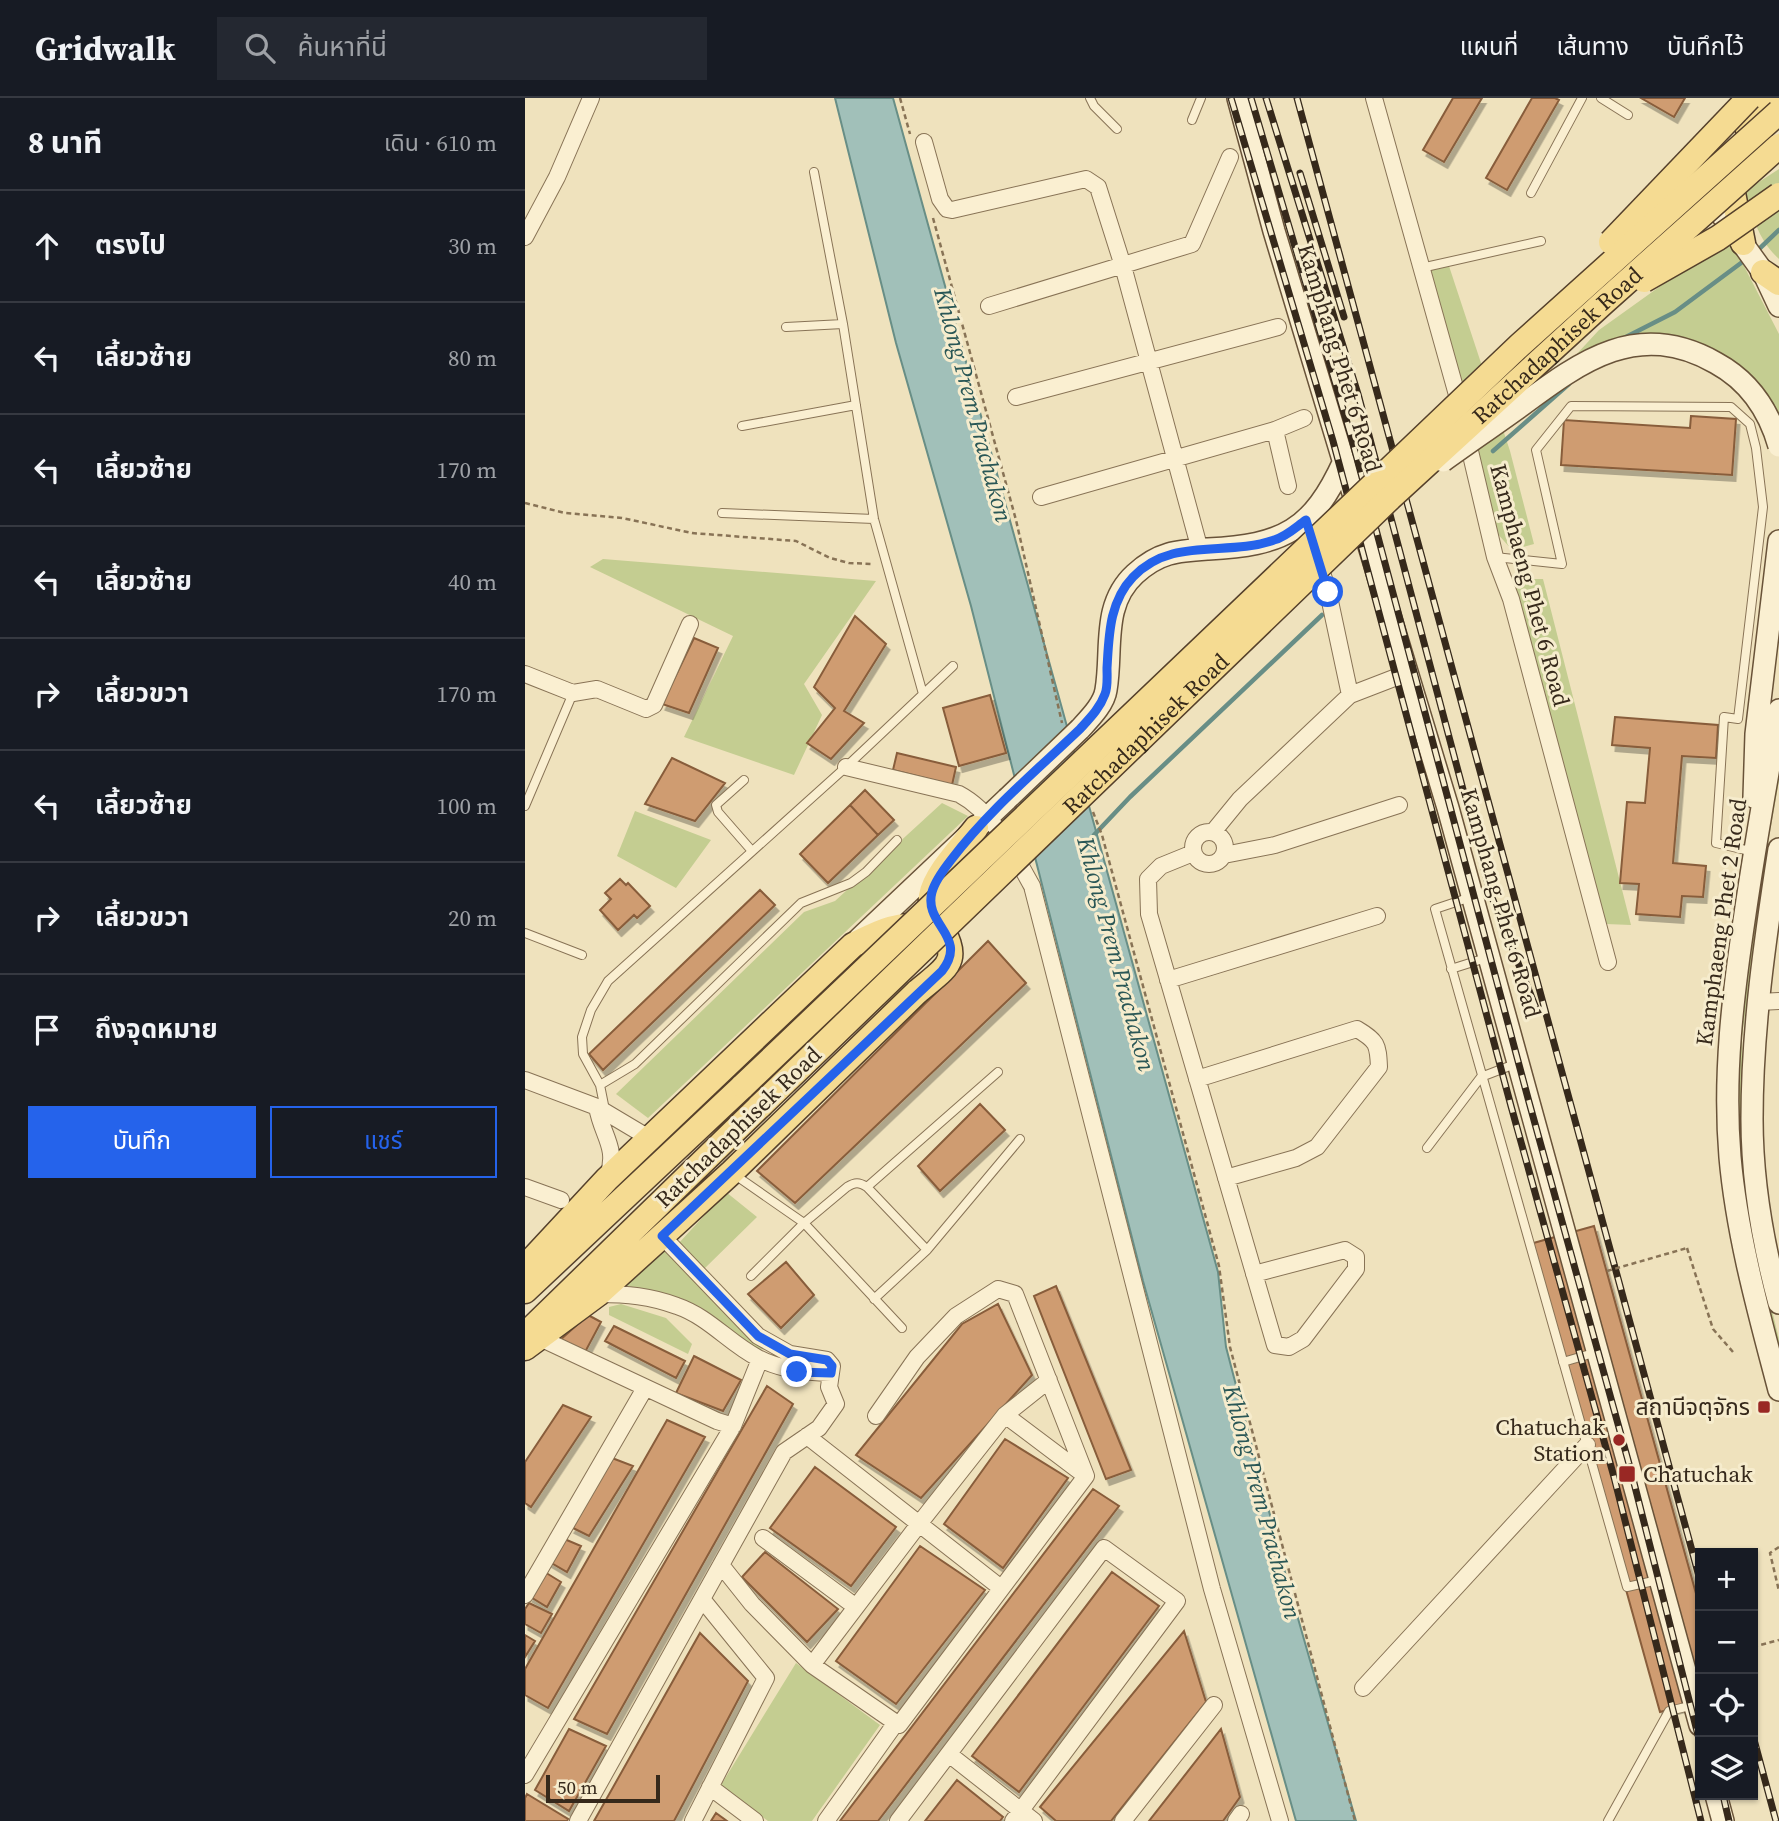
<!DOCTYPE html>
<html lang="th">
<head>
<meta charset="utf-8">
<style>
  :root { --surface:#171b24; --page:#242831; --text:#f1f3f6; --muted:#9ea1a6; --line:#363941; --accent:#2563eb }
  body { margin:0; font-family:"Source Serif 4","Noto Sans Thai",serif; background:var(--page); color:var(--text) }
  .controls { position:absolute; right:21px; bottom:21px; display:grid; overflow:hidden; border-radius:0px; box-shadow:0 2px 5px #0004 }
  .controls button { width:63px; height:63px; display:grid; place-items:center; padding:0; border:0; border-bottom:2px solid var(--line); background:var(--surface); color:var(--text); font:35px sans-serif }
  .scale { position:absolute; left:21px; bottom:18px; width:114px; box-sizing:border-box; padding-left:7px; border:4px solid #36291b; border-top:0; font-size:19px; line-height:24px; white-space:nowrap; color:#36291b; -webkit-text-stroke:5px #f6eccd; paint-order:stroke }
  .stop { position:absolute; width:21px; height:21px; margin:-16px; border:5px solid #2563eb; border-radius:50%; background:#fff }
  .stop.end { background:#2563eb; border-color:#fff; box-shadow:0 2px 7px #0008 }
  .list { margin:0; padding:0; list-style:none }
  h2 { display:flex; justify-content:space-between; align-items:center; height:91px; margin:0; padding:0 28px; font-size:30px }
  h2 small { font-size:23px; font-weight:400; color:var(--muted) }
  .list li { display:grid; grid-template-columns:46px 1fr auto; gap:21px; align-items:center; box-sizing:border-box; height:112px; padding:0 28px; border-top:2px solid var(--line) }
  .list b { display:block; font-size:26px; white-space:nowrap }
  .list em { font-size:23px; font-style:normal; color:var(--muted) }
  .actions { display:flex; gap:14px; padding:21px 28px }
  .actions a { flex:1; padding:16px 0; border:2px solid var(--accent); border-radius:0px; text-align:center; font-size:24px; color:var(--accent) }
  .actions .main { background:var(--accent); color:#fff }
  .icon { flex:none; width:38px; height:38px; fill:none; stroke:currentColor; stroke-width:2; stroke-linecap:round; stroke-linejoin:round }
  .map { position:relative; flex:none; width:1254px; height:1723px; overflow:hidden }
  header { display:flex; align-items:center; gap:42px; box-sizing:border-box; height:98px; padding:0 35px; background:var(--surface); border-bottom:2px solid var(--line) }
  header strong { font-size:33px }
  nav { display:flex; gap:38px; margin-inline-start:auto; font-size:24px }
  .search { width:490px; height:63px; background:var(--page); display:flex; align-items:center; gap:18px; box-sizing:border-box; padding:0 24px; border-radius:0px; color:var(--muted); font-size:26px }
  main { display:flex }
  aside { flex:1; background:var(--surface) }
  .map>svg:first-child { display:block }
</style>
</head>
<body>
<header>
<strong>Gridwalk</strong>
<div class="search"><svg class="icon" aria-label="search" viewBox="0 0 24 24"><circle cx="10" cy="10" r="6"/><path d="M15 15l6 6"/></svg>ค้นหาที่นี่</div>
<nav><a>แผนที่</a><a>เส้นทาง</a><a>บันทึกไว้</a></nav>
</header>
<main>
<aside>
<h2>8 นาที<small>เดิน · 610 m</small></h2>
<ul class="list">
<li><svg class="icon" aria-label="ahead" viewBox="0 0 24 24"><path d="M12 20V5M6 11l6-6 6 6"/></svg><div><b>ตรงไป</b></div><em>30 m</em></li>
<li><svg class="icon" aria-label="left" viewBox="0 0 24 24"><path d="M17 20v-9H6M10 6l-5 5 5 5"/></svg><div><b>เลี้ยวซ้าย</b></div><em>80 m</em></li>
<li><svg class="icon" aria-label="left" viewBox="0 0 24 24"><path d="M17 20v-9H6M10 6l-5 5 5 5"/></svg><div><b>เลี้ยวซ้าย</b></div><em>170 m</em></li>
<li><svg class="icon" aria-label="left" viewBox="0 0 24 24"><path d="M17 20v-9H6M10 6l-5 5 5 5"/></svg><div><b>เลี้ยวซ้าย</b></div><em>40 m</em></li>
<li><svg class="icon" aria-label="right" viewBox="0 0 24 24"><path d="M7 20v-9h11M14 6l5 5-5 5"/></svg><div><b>เลี้ยวขวา</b></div><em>170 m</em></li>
<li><svg class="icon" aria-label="left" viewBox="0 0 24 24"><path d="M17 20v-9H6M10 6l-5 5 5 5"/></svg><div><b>เลี้ยวซ้าย</b></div><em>100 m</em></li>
<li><svg class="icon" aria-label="right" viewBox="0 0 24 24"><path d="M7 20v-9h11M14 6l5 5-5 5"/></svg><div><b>เลี้ยวขวา</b></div><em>20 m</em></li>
<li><svg class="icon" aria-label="arrive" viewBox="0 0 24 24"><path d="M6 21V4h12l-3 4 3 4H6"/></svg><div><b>ถึงจุดหมาย</b></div></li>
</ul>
<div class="actions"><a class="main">บันทึก</a><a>แชร์</a></div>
</aside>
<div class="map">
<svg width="1254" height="1723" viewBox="0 0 1254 1723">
  <defs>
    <filter id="shadow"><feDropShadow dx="3.5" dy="6" stdDeviation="0" flood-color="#0004"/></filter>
  </defs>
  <rect width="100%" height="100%" fill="#efe2bd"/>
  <path fill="#c4cd91" d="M1254,71V161C1234,143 1227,118 1220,93Z
    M1204,139L1254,236V331L1194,261L1070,249L1049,259L1074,232Z
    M924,168L985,353L1009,446L987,452L971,434L902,173Z
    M78,461L351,483L279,586L297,617L269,677L159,639L208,538L65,469Z
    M984,481H1018L1106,827L1081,826Z
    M1254,652V683L1244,739L1217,939V991L1218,1039L1236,1167L1254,1241V1265C1243,1218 1228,1171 1221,1123C1210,1055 1209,983 1216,914Z
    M417,705L443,718L123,1020L91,996L279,814L310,803Z
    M110,713L186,742L151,790L92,758Z
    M201,1094L232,1119L179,1171L153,1146Z
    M140,1149L244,1252L232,1251L140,1197L97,1187Z
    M96,1206L141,1220L167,1246L163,1256L84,1217V1209Z
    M271,1565L355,1627L287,1723H243L196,1687Z"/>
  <path fill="#a1c0b9" stroke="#688e86" stroke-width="2" d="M310,0H368L693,1174L701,1249L762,1482L831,1723H771L618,1183L446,508L371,245Z"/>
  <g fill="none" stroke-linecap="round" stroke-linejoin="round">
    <path stroke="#688e86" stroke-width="4.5" d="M1232,153L1254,132
      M1093,243L1150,214L1216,165
      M968,353L1044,286
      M569,737L605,699L797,517"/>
  </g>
  <path fill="#cf9c71" stroke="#885d3b" stroke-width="2" filter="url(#shadow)" d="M928,0H957L919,64L898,52Z
    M1007,0H1030L1034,2L982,92L961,80Z
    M1116,0H1160L1149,19Z
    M1166,318L1211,321L1207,377L1036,367L1039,322L1165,330Z
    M330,518L361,546L319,613L339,625L306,661L282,645L310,610L289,589Z
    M169,540L193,550L164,615L137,606Z
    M465,597L481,655L434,668L418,610Z
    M1090,619L1193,627L1191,660L1157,658L1148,765L1181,768L1178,799L1157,798L1155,819L1111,816L1114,786L1095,785L1102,704L1120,705L1125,650L1087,647Z
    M372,655L431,669L427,687L368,672Z
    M147,660L200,685L170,723L120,706Z
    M340,692L369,722L353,737L325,707Z
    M325,707L353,737L303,785L275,756Z
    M95,781L101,787L103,785L125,808L112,820L109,817L93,832L75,812L86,801L80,795Z
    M235,792L250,807L78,972L64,956Z
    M463,843L501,885L270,1105L232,1073Z
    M455,1006L480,1032L415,1093L393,1068Z
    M1069,1128L1175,1510V1603L1135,1614L1005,1146Z
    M261,1164L289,1197L256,1230L223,1196Z
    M531,1188L606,1372L581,1381L509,1198Z
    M473,1206L507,1277L396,1400L331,1357L437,1226Z
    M63,1217L76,1224L59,1256L34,1243Z
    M89,1228L160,1263L151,1280L80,1243Z
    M169,1258L216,1282L198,1313L151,1295Z
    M242,1288L268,1306L82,1636L49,1621Z
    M38,1307L66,1319L6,1409L0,1405V1364Z
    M142,1322L180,1339L23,1610L0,1597V1571Z
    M480,1341L543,1380L478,1470L419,1426Z
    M87,1360L108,1368L64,1438L46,1429Z
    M290,1369L371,1429L326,1488L245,1430Z
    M568,1391L594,1408L353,1723H315Z
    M37,1440L56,1448L42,1474L23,1463Z
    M395,1448L460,1492L371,1606L311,1563Z
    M240,1454L313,1511L282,1544L217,1479Z
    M18,1473L36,1484L22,1509L4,1498Z
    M587,1474L634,1508L494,1694L447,1658Z
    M4,1505L27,1516L16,1535L0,1526V1511Z
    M659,1533L681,1604L586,1723H531L515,1709Z
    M175,1535L223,1583L149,1723H69Z
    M0,1537L10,1543L0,1559Z
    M44,1631L81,1648L44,1713L10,1692Z
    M696,1631L715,1699L698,1723H624Z
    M432,1682L478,1719L475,1723H400Z
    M2,1696L43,1721L42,1723H0V1700Z
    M191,1715L202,1723H186Z"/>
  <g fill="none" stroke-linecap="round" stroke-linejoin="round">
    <defs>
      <path id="lane" d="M565,0L569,8L592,31
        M1076,0L1103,17
        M667,22L676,0
        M289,74L318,226L349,421L398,596
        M1006,95L1057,0
        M896,170L1016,143
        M261,229L318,226
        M217,328L331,307
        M197,415L349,421
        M970,459L1037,466L1011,352L1046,308L1206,309L1225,326L1231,350L1238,409L1213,621L1199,619L1191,745L1229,754
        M219,682L191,707L193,714L227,753
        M0,708L48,595
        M946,799L910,811L1102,1489L1133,1482
        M0,835L57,857
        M926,871L964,859
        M75,987L110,966L276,805L326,785L341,774L372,742
        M80,1012L75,987L58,956L57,939L66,912L83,883L321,669L428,568
        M902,1050L956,979L990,966
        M210,1077L279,1125L377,1230
        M342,1089L473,974
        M402,1152L495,1041
        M226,1178L279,1125L322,1089C330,1084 334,1084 342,1089L402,1152L349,1201
        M1038,1264L1072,1254
        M1083,1723L1144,1613L1169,1607"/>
      <path id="street" d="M849,0L936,311
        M399,44L415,101L422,111L427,112L561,81L573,89L598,168L675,452
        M0,139L32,79L66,0
        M464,208L667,146L705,59
        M491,299L753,229
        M750,332L763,388
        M941,336L970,459L986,501L1083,864
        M516,399L750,332L779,320
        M0,576L48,595L72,591L121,611L129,607L165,526
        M825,597L882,575
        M321,669L434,696C468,714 489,756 507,788L687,1491L755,1723
        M668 750a16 16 0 1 1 32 0a16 16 0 1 1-32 0Z
        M688,734L715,701L825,597L803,494L793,461
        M668,755L636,768L623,781L624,816L750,1247L764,1249L778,1241L831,1171V1159L820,1152L729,1176
        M699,757L750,747L874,707
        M643,882L852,818
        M1234,904L1254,903
        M672,981L832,931C852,943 853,946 854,969L792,1049L771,1060L701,1080
        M0,982L72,1009L124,1040
        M72,1009C77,1038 93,1049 83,1078
        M0,1089L36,1102
        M73,1196C102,1196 125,1198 152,1208C184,1219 204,1245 233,1260C256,1272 280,1274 306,1275
        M15,1240L192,1323L208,1328
        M524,1282L480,1317L394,1426L287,1567L374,1627L561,1378
        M351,1318L392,1259L431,1218L473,1191L490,1196L561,1378L480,1317
        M282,1338L476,1490
        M238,1440L331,1509
        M196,1467L227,1506L287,1567
        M0,1497L120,1290
        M838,1590L1062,1347
        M425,1657L509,1723
        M0,1677L208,1328L235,1261
        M185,1689L230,1723
        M53,1723L259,1354L294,1330L311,1306L304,1289L307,1268L302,1262L265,1256L233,1238L137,1138
        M168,1723L241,1580L177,1501
        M301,1723L370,1626
        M373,1723L579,1450L652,1503L488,1723
        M598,1723L689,1607
        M711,1723L716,1716"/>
      <path id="secondary" d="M713,0L749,133L923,710L1175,1627
        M1184,91V99L1238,174L1254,208
        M1254,612C1242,680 1230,747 1220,816C1208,896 1198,977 1205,1059C1212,1138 1234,1216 1254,1292
        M555,631C565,620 579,606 581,592C588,552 576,507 610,476C634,454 652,453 683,451C758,447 787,433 819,363
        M1229,699L1231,636L1254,443
        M1254,751C1240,841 1227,931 1227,1021C1227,1083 1238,1146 1254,1205
        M334,841L482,701
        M1191,1697L1198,1723"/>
      <path id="primary" d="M1223,32L1249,0
        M1207,72L1205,80L1218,145
        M1238,174L1254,185
        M0,1169L82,1081L328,847C351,836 372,823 398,830
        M0,1193L218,988
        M8,1229L235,1008
        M0,1250L73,1196L137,1138L207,1074L392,894C424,867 437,864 413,824C408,816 405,807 406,798C409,777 438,747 451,730"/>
    </defs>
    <use href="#lane" stroke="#887356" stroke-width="10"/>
    <use href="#street" stroke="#887356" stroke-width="18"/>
    <use href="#secondary" stroke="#695339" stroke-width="24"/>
    <use href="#primary" stroke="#55402b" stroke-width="27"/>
    <path stroke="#887356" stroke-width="2.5" stroke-dasharray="5 3.5" stroke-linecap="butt" d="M375,0L385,36
      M408,120L491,422L537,625
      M0,405L40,415L97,420L167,435L271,443L305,460L324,465L348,466
      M568,714L577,737L694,1168L705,1249L830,1723
      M1162,1150L1188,1231L1208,1254
      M1254,1449L1245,1455L1254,1493
      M1228,1549L1254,1542"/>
    <use href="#lane" stroke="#faefd1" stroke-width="8"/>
    <use href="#street" stroke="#faefd1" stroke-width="16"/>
    <use href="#secondary" stroke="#faefd1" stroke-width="21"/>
    <use href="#primary" stroke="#f5db92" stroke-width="24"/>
    <defs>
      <path id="rail" d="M706,0L808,343L986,1008L1089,1379L1176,1723
        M726,0L826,338L1004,1004L1106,1373L1175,1645
        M741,0L833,296L966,797L1011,910
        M772,0L1175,1482
        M775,75L819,219
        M1228,1638L1251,1723
        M1198,1697L1204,1723"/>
    </defs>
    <use href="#rail" stroke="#36291b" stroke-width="7"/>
    <use href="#rail" stroke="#f6eccd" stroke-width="4.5" stroke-dasharray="13" stroke-linecap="butt"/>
    <defs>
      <path id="secondary-bridge" d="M918,363C943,345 968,328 993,310C1055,264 1112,220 1191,265C1224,283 1244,313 1254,348
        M482,701L555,631"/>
      <g id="primary-bridge">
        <path d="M1086,144L1224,0"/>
        <path d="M1119,182L1193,140L1254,97"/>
        <path d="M218,988L995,247L1254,14"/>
        <path id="s1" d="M235,1008L865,400L1078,205L1254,48"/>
      </g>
    </defs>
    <use href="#secondary-bridge" stroke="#695339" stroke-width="24" stroke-linecap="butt"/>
    <use href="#primary-bridge" stroke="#55402b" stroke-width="27" stroke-linecap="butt"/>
    <path stroke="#887356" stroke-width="2.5" stroke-dasharray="5 3.5" stroke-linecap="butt" d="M1082,1173L1162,1150"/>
    <use href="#secondary-bridge" stroke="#faefd1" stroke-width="21"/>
    <use href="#primary-bridge" stroke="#f5db92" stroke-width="24"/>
  </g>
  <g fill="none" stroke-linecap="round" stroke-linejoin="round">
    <path stroke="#2563eb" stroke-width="9" d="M272,1274L306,1275L307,1268L302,1262L265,1256L233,1238L137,1138L417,873C444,838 398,827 407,794C410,783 419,771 426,762C463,713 511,673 555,631C565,620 575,610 580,596C583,589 582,578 582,570C584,538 584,504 608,479C647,438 701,459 749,442C761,439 771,429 781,422L803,494"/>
  </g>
  <g fill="#992824" stroke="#f6eccd" stroke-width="2.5">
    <rect x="1232" y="1302" width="14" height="14" rx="3.5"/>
    <circle cx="1094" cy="1342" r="7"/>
    <rect x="1093" y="1367" width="18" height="18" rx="3.5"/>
  </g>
  <g text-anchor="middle" stroke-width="6" stroke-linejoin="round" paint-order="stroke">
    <g font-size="23" fill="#36291b" stroke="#f6eccd">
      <text dy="8" stroke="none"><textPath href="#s1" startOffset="1102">Ratchadaphisek Road</textPath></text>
      <text transform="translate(815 260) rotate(73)" y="8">Kamphang Phet 6 Road</text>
      <text transform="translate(1005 487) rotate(75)" y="8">Kamphaeng Phet 6 Road</text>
      <text dy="8" stroke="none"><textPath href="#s1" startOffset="536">Ratchadaphisek Road</textPath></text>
      <text transform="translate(976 805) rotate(74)" y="8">Kamphang Phet 6 Road</text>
      <text transform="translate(1196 824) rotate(-82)" y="8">Kamphaeng Phet 2 Road</text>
      <text transform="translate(213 1029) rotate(-44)" y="8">Ratchadaphisek Road</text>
    </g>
    <g font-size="23" fill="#36291b" stroke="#f6eccd" text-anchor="end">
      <text x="1225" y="1317">สถานีจตุจักร</text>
      <text x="1080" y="1337">Chatuchak<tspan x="1080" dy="26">Station</tspan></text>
      <text x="1118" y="1384" text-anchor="start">Chatuchak</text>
    </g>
    <g font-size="24" font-style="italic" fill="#2a5756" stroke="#f6eccd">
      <text transform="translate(448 307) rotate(75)" y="8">Khlong Prem Prachakon</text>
      <text transform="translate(591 856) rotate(75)" y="8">Khlong Prem Prachakon</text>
      <text transform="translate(737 1404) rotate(75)" y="8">Khlong Prem Prachakon</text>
    </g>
  </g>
</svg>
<div class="controls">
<button>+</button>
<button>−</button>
<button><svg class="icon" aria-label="locate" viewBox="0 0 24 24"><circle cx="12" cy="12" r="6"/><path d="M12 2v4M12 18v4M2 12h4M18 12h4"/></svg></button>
<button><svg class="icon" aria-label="layers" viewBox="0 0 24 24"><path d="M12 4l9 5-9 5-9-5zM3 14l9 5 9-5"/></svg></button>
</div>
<div class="scale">50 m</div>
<div class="stop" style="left:803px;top:494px"></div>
<div class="stop end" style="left:272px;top:1274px"></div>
</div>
</main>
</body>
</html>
